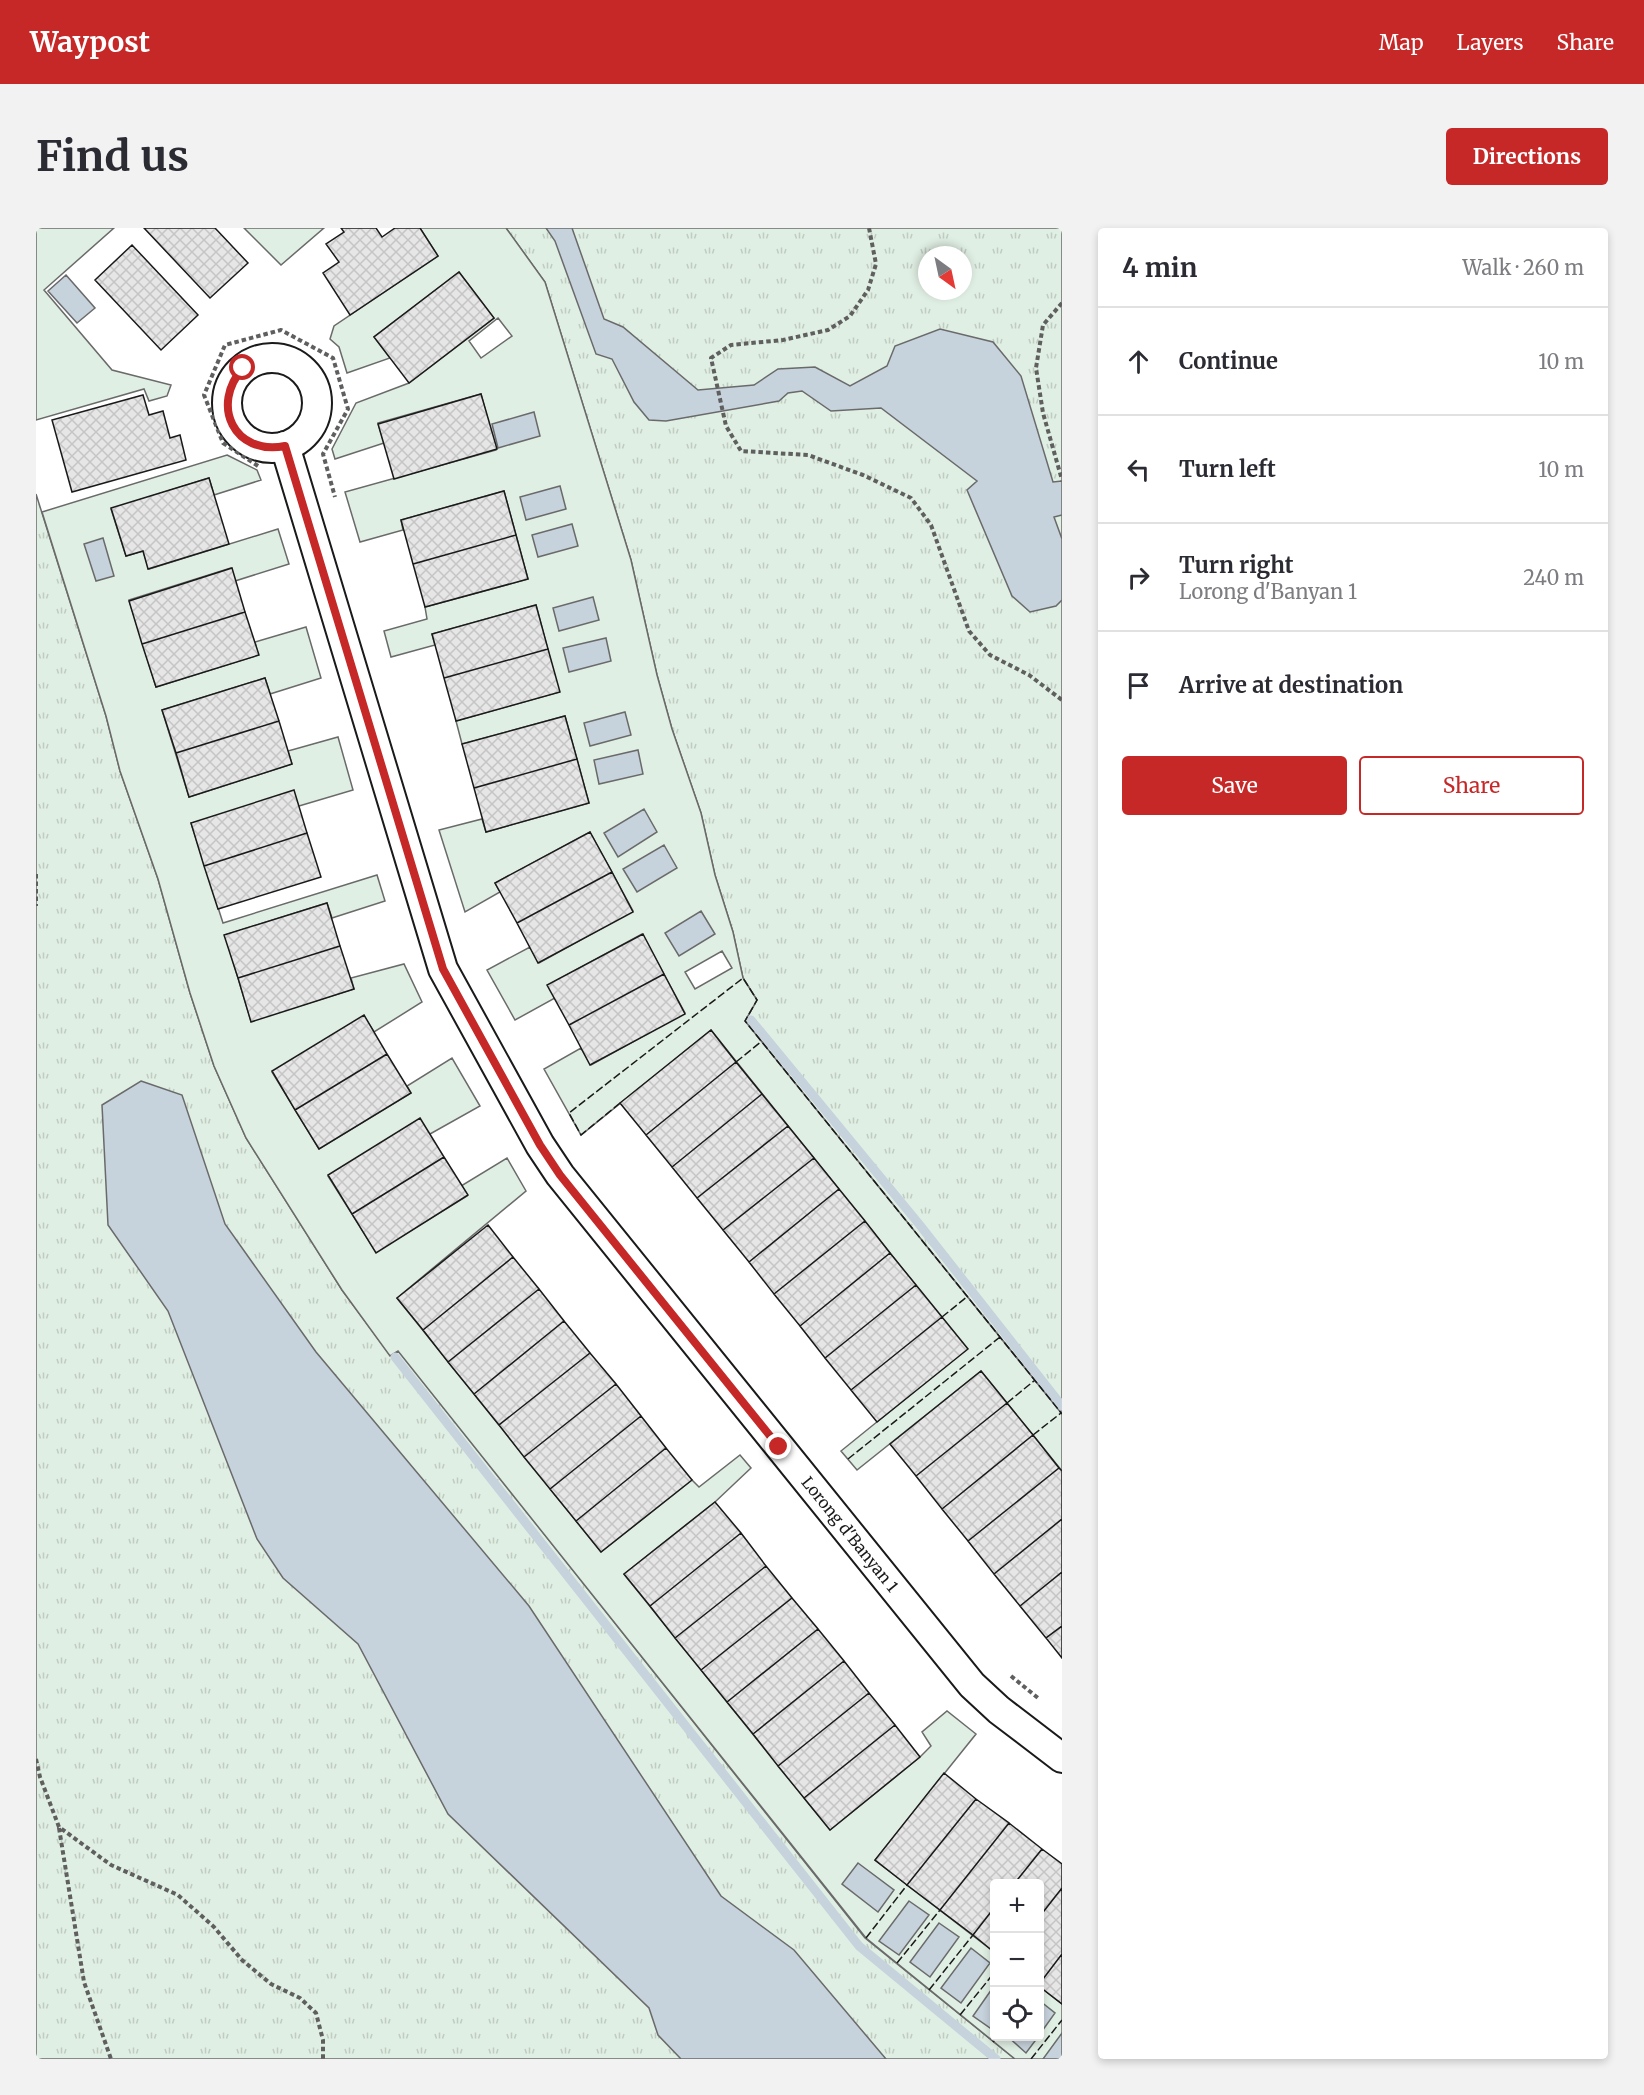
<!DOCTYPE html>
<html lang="en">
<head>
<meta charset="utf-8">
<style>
  :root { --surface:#fff; --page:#f2f2f3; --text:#2b2b33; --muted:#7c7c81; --line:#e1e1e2; --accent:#c62828 }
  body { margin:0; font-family:Merriweather,serif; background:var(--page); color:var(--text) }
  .controls { position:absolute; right:18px; bottom:18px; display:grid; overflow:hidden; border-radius:6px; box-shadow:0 3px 9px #0003 }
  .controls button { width:54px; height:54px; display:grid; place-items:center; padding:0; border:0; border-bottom:2px solid var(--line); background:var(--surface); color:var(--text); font:30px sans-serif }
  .compass { position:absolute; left:882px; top:18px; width:54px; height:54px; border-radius:50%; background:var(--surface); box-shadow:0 3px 9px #0003; rotate:147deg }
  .stop { position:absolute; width:18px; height:18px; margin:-14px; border:4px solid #c62828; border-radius:50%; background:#fff }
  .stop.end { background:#c62828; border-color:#fff; box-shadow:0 2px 6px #0008 }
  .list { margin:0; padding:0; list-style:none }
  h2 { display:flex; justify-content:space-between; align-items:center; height:78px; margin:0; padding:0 24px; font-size:26px }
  h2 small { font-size:20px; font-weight:400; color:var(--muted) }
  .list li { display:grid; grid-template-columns:39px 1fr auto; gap:18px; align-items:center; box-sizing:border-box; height:108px; padding:0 24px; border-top:2px solid var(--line) }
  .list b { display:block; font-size:22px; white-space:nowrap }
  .list p { margin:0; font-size:20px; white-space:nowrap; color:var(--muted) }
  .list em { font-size:20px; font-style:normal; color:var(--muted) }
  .actions { display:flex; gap:12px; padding:18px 24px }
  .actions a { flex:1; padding:14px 0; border:2px solid var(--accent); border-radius:6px; text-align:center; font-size:21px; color:var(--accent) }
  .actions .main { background:var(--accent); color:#fff }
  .icon { flex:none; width:33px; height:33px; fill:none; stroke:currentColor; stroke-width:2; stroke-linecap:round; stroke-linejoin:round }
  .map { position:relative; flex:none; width:1026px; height:1831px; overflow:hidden; border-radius:6px }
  header { display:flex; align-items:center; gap:36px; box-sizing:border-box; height:84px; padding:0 30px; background:var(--accent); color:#fff }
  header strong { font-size:28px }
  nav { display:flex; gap:33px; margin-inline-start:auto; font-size:21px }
  .intro { display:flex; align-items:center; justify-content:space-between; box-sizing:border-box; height:144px; padding:0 36px }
  h1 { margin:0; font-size:42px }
  .button { padding:15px 27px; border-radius:6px; background:var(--accent); color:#fff; font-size:21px; font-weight:700 }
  main { display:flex; gap:36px; padding:0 36px }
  aside { flex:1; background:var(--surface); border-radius:6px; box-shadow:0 3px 9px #0003 }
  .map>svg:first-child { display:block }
</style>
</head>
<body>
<header>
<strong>Waypost</strong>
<nav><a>Map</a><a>Layers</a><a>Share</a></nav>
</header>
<div class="intro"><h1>Find us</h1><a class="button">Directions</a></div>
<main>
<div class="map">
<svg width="1026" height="1831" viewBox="0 0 1026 1831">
  <defs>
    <pattern id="grass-tufts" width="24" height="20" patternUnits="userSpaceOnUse" patternTransform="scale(1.5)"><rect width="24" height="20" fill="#e0efe3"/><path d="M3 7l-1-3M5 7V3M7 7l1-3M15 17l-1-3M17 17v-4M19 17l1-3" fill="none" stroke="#c0ccc2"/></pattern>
    <pattern id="building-cross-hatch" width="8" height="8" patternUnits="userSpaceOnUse" patternTransform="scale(1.5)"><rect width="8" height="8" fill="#e6e6e6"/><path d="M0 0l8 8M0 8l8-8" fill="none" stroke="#c5c5c5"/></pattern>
  </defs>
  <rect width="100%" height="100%" fill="#fff"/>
  <path fill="url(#grass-tufts)" stroke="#6a6a6a" stroke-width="1.5" fill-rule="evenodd" d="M470,0H1026V1186L709,793L721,772L707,750L697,704L679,647L665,585L636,501L621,447L595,332L509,54ZM891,27H927V63H891Z
    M0,266L70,488L84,543L122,651L154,765L178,838L210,910L306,1062L354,1127L362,1122L829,1710L979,1831H0Z"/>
  <path fill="#e0efe3" stroke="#6a6a6a" stroke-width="1.5" fill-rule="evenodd" d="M0,0H78L8,62L76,142L135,157L131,168L113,173L108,161L0,192Z
    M208,0H288L245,37Z
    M384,0H470L509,54L595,332L621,447L636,501L665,585L679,647L697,704L707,750L721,772L709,793L1026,1186V1243L945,1143L821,1242L805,1223L931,1121L675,802L545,907L508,841L545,820L555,837L649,785L606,706L512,757L519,770L479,792L451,742L494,719L503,735L597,683L554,604L459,655L464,664L429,684L403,602L446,591L450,604L553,575L529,488L426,516L420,493L523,464L500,377L396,406L399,417L355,429L348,403L391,391L389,379L492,351L468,263L365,292L367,302L324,314L309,264L460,222L445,166L342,195L348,215L299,231L296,221L320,175L373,155L458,90L423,44L338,109L354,130L311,145L303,119L294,111L298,98L402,28ZM462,90L476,108L445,130L433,113ZM686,723L696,740L659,761L649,744Z
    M191,227L221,242L225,252L178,267L173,250L75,281L90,328L107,323L113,341L242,301L253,336L199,353L195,340L93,372L120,459L222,427L219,414L270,399L285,450L234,466L229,450L126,482L153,569L256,536L252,523L302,509L317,562L263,578L155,595L187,695L341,647L349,673L296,690L291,675L189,707L215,793L318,761L315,750L368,736L386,774L338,804L328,788L236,844L283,921L375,865L371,858L416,830L444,878L394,906L292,948L340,1024L431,968L425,958L471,930L490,963L361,1070L565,1324L656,1252L663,1259L704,1227L715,1240L679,1274L588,1346L794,1602L884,1529L895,1518L886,1504L911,1483L940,1506L839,1632L958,1724V1808H1004V1759L1026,1776V1831H979L830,1710L362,1123L354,1128L306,1062L210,910L178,838L154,765L122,651L84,543L70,488L6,284Z"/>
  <path fill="#c6d2dc" stroke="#6a6a6a" stroke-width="1.5" d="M510,0H536L568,91L587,99L662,162L718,157L742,141L779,139L814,158L851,138L859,118L904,101L957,114L985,148L1017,254L1026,253V287L1018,289L1026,311V372L1020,378L994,384L976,368L931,262L941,253L845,180L795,183L766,163L752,165L743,173L630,193L613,192L598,174L576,131L560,126L519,13Z
    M30,47L59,80L41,95L12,63Z
    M498,184L504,208L462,220L456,196Z
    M524,258L530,281L490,292L484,269Z
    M536,296L542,318L502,329L496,307Z
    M67,310L78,348L60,353L48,316Z
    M557,369L563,392L523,403L517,380Z
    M570,410L575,433L533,444L527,420Z
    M589,484L595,507L554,518L548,495Z
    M602,522L607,546L563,556L558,532Z
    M608,581L621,604L582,629L568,605Z
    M628,617L641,640L601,664L587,641Z
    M665,683L679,706L643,728L629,705Z
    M105,853L146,867L189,996L280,1124L493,1378L685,1668L758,1722L850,1831H645L622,1807L613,1780L412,1586L322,1416L247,1350L221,1311L132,1083L72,997L66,877Z
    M822,1635L858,1662L842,1684L806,1656Z
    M873,1673L893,1687L863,1727L843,1713Z
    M903,1695L923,1709L894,1749L874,1734Z
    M935,1720L954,1735L925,1775L905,1760Z
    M958,1758V1799L957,1802L937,1788Z
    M1004,1773L1019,1785L1004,1806Z
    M1026,1805V1831H1007Z
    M971,1808H1002V1809L990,1825Z"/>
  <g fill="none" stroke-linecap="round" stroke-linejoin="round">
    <path stroke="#c6d2dc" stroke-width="9" d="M715,792L883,996L1026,1178
      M359,1129L823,1718L960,1831"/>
  </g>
  <path fill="url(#building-cross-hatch)" stroke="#1a1a1a" stroke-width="1.5" d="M108,0H179L212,35L174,70Z
    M305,0H340L346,9L359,0H384L402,28L314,87L287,45L303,34L290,16L308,4Z
    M96,17L162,87L125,122L59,52Z
    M423,44L458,90L373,155L338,109Z
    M445,166L461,221L358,251L342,196Z
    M107,167L113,187L127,183L134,210L144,207L150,232L36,264L16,192Z
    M173,250L193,316L112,341L107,323L90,328L75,280Z
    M468,263L480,307L377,336L365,292Z
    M480,307L492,351L389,379L377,336Z
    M196,340L209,384L106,416L93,373Z
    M500,377L512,421L408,450L396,406Z
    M209,384L223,427L120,459L106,416Z
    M512,421L524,464L420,493L408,450Z
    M229,450L243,493L140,525L126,482Z
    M529,488L541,531L438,560L426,516Z
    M243,493L256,536L153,569L140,525Z
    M541,531L553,575L450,604L438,560Z
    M258,562L271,605L168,638L155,595Z
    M554,604L576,644L481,695L459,655Z
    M271,605L285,649L182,681L168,638Z
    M576,644L597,684L502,735L481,695Z
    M291,675L304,718L202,750L188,707Z
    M607,706L628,746L533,797L511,757Z
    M304,718L318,761L215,794L202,750Z
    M628,746L649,786L554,837L533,797Z
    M328,787L351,826L259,882L236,843Z
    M675,802L700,834L610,907L584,875Z
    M351,826L375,865L283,921L259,882Z
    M700,834L726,866L636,939L610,907Z
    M726,866L752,898L661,970L636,939Z
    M384,890L408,929L316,986L292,947Z
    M752,898L778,930L687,1002L661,970Z
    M408,929L432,967L340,1025L316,986Z
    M778,930L803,961L713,1034L687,1002Z
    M803,961L829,993L738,1066L713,1034Z
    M829,993L854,1025L764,1098L738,1066Z
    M452,997L477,1029L387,1102L361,1070Z
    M854,1025L880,1057L789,1130L764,1098Z
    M477,1029L503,1061L412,1134L387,1102Z
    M880,1057L906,1089L815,1162L789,1130Z
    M503,1061L528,1093L438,1166L412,1134Z
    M906,1089L932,1121L841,1194L815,1162Z
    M528,1093L554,1125L463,1197L438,1166Z
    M554,1125L580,1156L488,1229L463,1197Z
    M945,1143L971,1175L880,1248L854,1216Z
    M580,1156L605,1188L514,1261L488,1229Z
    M971,1175L997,1207L906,1281L880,1248Z
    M605,1188L630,1220L540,1293L514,1261Z
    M997,1207L1023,1240L932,1313L906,1281Z
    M630,1220L656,1252L565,1324L540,1293Z
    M1023,1240L1026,1243V1291L958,1346L932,1313Z
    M679,1274L705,1305L614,1378L588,1346Z
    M1026,1291V1344L984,1378L958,1346Z
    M705,1305L730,1338L639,1410L614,1378Z
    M730,1338L756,1370L665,1442L639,1410Z
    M1026,1344V1398L1010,1410L984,1378Z
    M756,1370L782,1401L691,1474L665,1442Z
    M1026,1398V1430L1010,1410Z
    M782,1401L808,1433L717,1506L691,1474Z
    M808,1433L833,1465L742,1538L717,1506Z
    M833,1465L859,1497L768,1570L742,1538Z
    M859,1497L884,1529L794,1602L768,1570Z
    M908,1545L940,1571L871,1657L839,1632Z
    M940,1571L973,1595L904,1682L871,1657Z
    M973,1595L1006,1621L978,1656H958V1680L937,1707L904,1682Z
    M1006,1621L1026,1636V1660L1004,1688V1656H978Z
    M1026,1660V1726L1004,1755V1688Z
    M958,1680V1724L937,1707Z
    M1026,1726V1776L1004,1759V1755Z"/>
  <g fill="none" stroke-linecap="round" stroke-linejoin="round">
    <defs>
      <g id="street">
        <circle cx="236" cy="175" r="45"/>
        <path id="s1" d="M249,218L407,741L504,917L524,947L936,1457L963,1482L1026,1530"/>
      </g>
    </defs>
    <use href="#street" stroke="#1a1a1a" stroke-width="32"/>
    <path stroke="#5f5f5f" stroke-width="4" stroke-dasharray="4.5 3" stroke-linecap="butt" d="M833,0L840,36L832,62L814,88L792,102L747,112L695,117L675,130L690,198L705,223L772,227L827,247L875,270L895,297L933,403L954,427L993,447L1026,472
      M1026,75L1007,97L1000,140L1007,185L1026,252
      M222,238L187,215L168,167L189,117L245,102L297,130L312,181L287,226L299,269
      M0,646V678
      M975,1448L1002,1470
      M0,1531L4,1549L23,1599L75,1637L142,1667L178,1699L206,1732L235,1756L264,1770L280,1785L287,1812V1831
      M23,1600L48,1754L75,1831"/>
    <use href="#street" stroke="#fff" stroke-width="28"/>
    <path stroke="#1a1a1a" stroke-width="1.5" stroke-dasharray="8 3" stroke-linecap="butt" d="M700,834L726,813
      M584,875L545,907L533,885L707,750L721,772L709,793L1026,1186
      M906,1089L932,1068
      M971,1175L999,1152
      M997,1207L1025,1185
      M812,1231L964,1109
      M830,1710L871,1657
      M861,1735L904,1682
      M893,1762L937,1707
      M924,1787L958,1745
      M957,1814L962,1808
      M995,1831L1026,1792"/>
  </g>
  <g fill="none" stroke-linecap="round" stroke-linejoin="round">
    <path stroke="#c62828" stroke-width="8" d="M207,140C174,177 198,228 249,218L407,741L504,917L524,947L743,1219"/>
  </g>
  <g text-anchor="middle" stroke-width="4.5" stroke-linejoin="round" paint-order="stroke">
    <g font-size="16" fill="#1a1a1a" stroke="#fff">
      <text dy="6" stroke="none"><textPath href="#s1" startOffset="1245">Lorong d'Banyan 1</textPath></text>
    </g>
  </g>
</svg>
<div class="controls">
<button>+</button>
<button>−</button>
<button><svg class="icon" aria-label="locate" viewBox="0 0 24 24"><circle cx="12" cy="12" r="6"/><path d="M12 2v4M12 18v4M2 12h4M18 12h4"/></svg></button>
</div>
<svg class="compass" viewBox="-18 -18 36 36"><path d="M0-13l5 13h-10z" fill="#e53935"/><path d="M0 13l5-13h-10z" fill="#7c7c81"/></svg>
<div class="stop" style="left:207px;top:140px"></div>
<div class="stop end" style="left:743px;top:1219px"></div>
</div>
<aside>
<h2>4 min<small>Walk · 260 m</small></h2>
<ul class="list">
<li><svg class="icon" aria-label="ahead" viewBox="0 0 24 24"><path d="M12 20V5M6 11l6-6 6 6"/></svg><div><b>Continue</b></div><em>10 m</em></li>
<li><svg class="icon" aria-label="left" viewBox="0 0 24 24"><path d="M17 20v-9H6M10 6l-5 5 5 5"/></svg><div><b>Turn left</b></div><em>10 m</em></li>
<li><svg class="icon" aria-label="right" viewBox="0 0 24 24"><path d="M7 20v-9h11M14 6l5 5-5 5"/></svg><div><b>Turn right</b><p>Lorong d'Banyan 1</p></div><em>240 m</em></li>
<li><svg class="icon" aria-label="arrive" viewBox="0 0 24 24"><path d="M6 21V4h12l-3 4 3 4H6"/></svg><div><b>Arrive at destination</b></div></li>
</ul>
<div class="actions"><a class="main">Save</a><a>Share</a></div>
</aside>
</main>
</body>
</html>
